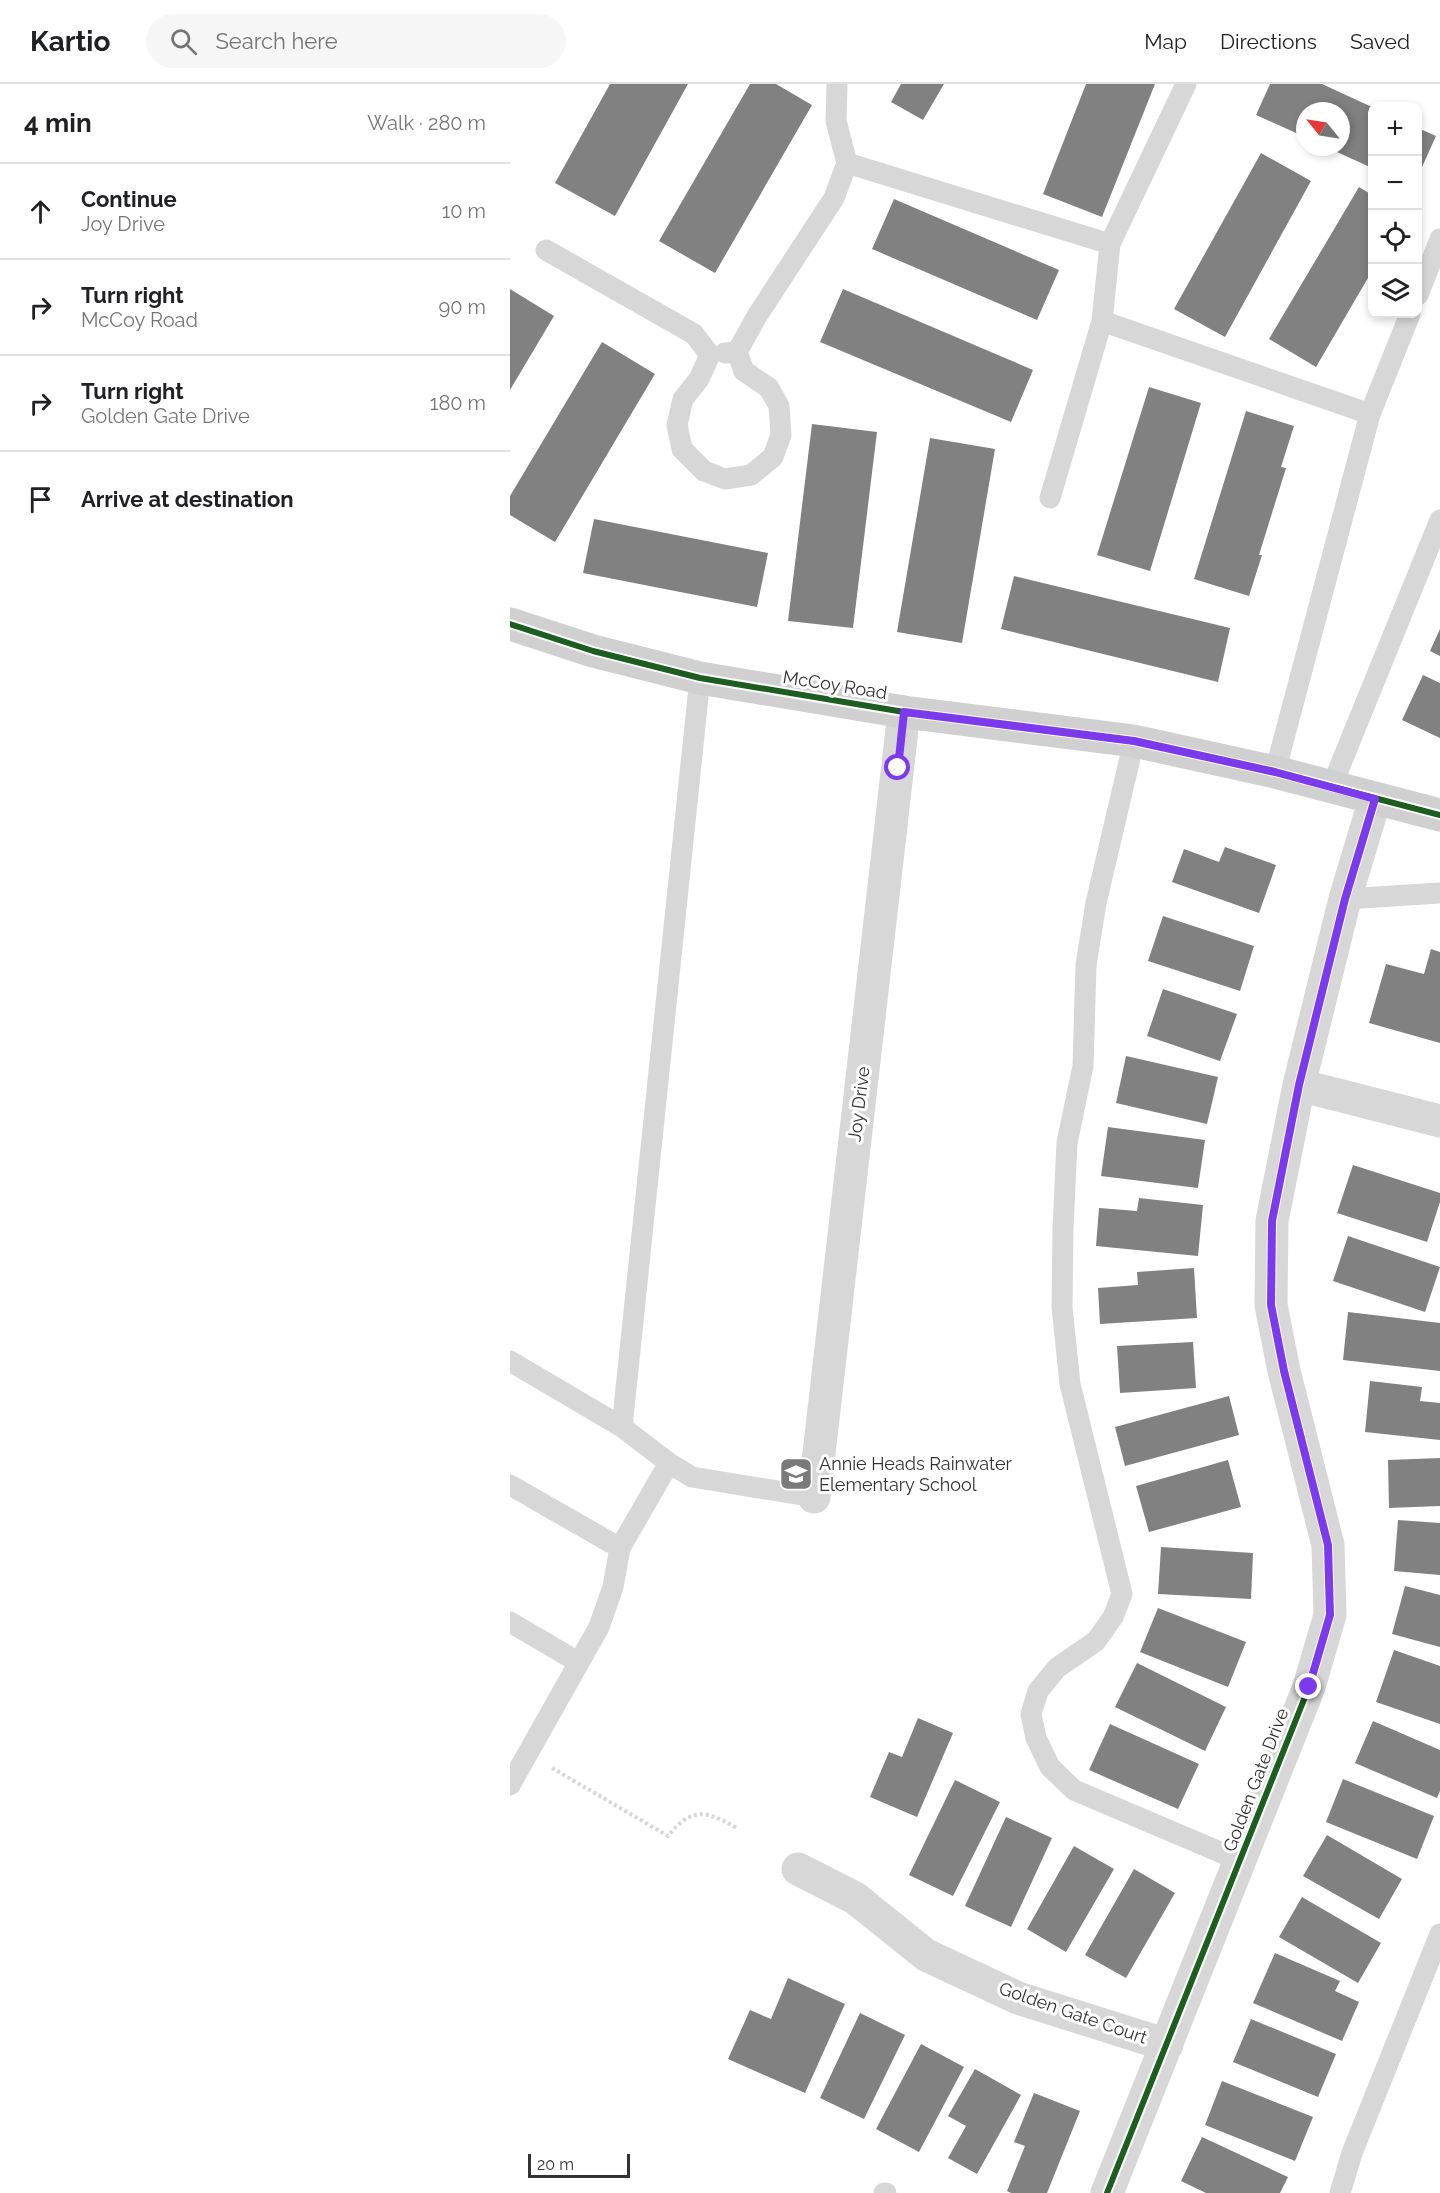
<!DOCTYPE html>
<html lang="en">
<head>
<meta charset="utf-8">
<style>
  :root { --surface:#fff; --page:#f6f6f6; --text:#202124; --muted:#757577; --line:#e0e0e0 }
  body { margin:0; font-family:Raleway,sans-serif; background:var(--page); color:var(--text) }
  .controls { position:absolute; right:18px; top:18px; display:grid; overflow:hidden; border-radius:12px; box-shadow:0 3px 9px #0003 }
  .controls button { width:54px; height:54px; display:grid; place-items:center; padding:0; border:0; border-bottom:2px solid var(--line); background:var(--surface); color:var(--text); font:30px sans-serif }
  .compass { position:absolute; left:786px; top:18px; width:54px; height:54px; border-radius:50%; background:var(--surface); box-shadow:0 3px 9px #0003; rotate:300deg }
  .scale { position:absolute; left:18px; bottom:15px; width:102px; box-sizing:border-box; padding-left:6px; border:3px solid #333; border-top:0; font-size:16px; line-height:21px; white-space:nowrap; color:#333; -webkit-text-stroke:4px #fff; paint-order:stroke }
  .stop { position:absolute; width:18px; height:18px; margin:-14px; border:4px solid #7c3aed; border-radius:50%; background:#fff }
  .stop.end { background:#7c3aed; border-color:#fff; box-shadow:0 2px 6px #0008 }
  .list { margin:0; padding:0; list-style:none }
  h2 { display:flex; justify-content:space-between; align-items:center; height:78px; margin:0; padding:0 24px; font-size:26px }
  h2 small { font-size:20px; font-weight:400; color:var(--muted) }
  .list li { display:grid; grid-template-columns:39px 1fr auto; gap:18px; align-items:center; box-sizing:border-box; height:96px; padding:0 24px; border-top:2px solid var(--line) }
  .list b { display:block; font-size:22px; white-space:nowrap }
  .list p { margin:0; font-size:20px; white-space:nowrap; color:var(--muted) }
  .list em { font-size:20px; font-style:normal; color:var(--muted) }
  .icon { flex:none; width:33px; height:33px; fill:none; stroke:currentColor; stroke-width:2; stroke-linecap:round; stroke-linejoin:round }
  .map { position:relative; flex:none; width:930px; height:2109px; overflow:hidden }
  header { display:flex; align-items:center; gap:36px; box-sizing:border-box; height:84px; padding:0 30px; background:var(--surface); border-bottom:2px solid var(--line) }
  header strong { font-size:28px }
  nav { display:flex; gap:33px; margin-inline-start:auto; font-size:21px }
  .search { width:420px; height:54px; background:var(--page); display:flex; align-items:center; gap:15px; box-sizing:border-box; padding:0 21px; border-radius:33px; color:var(--muted); font-size:22px }
  main { display:flex }
  aside { flex:1; background:var(--surface) }
  .map>svg:first-child { display:block }
</style>
</head>
<body>
<header>
<strong>Kartio</strong>
<div class="search"><svg class="icon" aria-label="search" viewBox="0 0 24 24"><circle cx="10" cy="10" r="6"/><path d="M15 15l6 6"/></svg>Search here</div>
<nav><a>Map</a><a>Directions</a><a>Saved</a></nav>
</header>
<main>
<aside>
<h2>4 min<small>Walk · 280 m</small></h2>
<ul class="list">
<li><svg class="icon" aria-label="ahead" viewBox="0 0 24 24"><path d="M12 20V5M6 11l6-6 6 6"/></svg><div><b>Continue</b><p>Joy Drive</p></div><em>10 m</em></li>
<li><svg class="icon" aria-label="right" viewBox="0 0 24 24"><path d="M7 20v-9h11M14 6l5 5-5 5"/></svg><div><b>Turn right</b><p>McCoy Road</p></div><em>90 m</em></li>
<li><svg class="icon" aria-label="right" viewBox="0 0 24 24"><path d="M7 20v-9h11M14 6l5 5-5 5"/></svg><div><b>Turn right</b><p>Golden Gate Drive</p></div><em>180 m</em></li>
<li><svg class="icon" aria-label="arrive" viewBox="0 0 24 24"><path d="M6 21V4h12l-3 4 3 4H6"/></svg><div><b>Arrive at destination</b></div></li>
</ul>
</aside>
<div class="map">
<svg width="930" height="2109" viewBox="0 0 930 2109">
  <rect width="100%" height="100%" fill="#fff"/>
  <path fill="#818181" d="M100,0H178L105,132L45,99Z
    M240,0H266L302,21L205,189L149,157Z
    M391,0H434L413,36L381,18Z
    M576,0H645L592,133L533,110Z
    M760,0H812L862,23V84L816,63H831V27H795V53L746,31Z
    M908,44L926,52L908,92Z
    M751,69L801,97L715,253L664,225Z
    M849,103L862,111V187L806,283L759,255Z
    M384,115L549,186L527,236L362,165Z
    M0,205L44,232L0,306Z
    M333,205L523,286L501,338L310,258Z
    M92,258L145,290L45,458L0,431V412Z
    M639,303L691,319L640,487L587,471Z
    M736,327L784,342L771,383L776,384L749,471H752L739,512L684,495Z
    M302,340L367,348L343,544L278,537Z
    M420,354L485,365L452,559L387,548Z
    M84,435L258,469L247,523L73,489Z
    M504,492L720,544L708,598L491,545Z
    M930,545V572L920,567Z
    M913,591L930,599V654L892,636Z
    M715,763L766,781L749,829L662,798L674,765L709,778Z
    M653,832L744,862L730,907L638,877Z
    M921,865L930,868V959L859,939L876,880L914,890Z
    M653,905L727,930L710,977L637,952Z
    M616,972L708,993L697,1040L606,1019Z
    M598,1043L695,1056L688,1104L591,1092Z
    M843,1081L930,1109V1118L917,1158L827,1129Z
    M629,1114L693,1121L688,1172L586,1162L589,1124L627,1127Z
    M838,1152L930,1183L915,1228L823,1197Z
    M684,1184L687,1234L590,1240L588,1204L628,1201L627,1188Z
    M838,1228L930,1239V1287L833,1276Z
    M683,1258L686,1304L610,1309L607,1262Z
    M860,1297L912,1303L910,1317L930,1319V1356L855,1348Z
    M719,1312L729,1351L615,1382L605,1343Z
    M930,1374V1422L879,1424L878,1376Z
    M718,1376L731,1423L639,1448L626,1402Z
    M888,1436L930,1439V1491L884,1487Z
    M651,1463L743,1469L741,1515L648,1510Z
    M895,1502L930,1511V1563L882,1550Z
    M648,1524L736,1558L718,1603L630,1568Z
    M884,1566L930,1582V1640L866,1618Z
    M627,1579L716,1623L695,1667L605,1623Z
    M408,1634L443,1649L407,1733L360,1713L379,1668L392,1673Z
    M863,1637L930,1666V1707L927,1714L845,1679Z
    M600,1640L689,1680L668,1725L579,1686Z
    M833,1695L924,1732L907,1775L816,1738Z
    M445,1696L490,1718L443,1812L399,1791Z
    M496,1733L542,1754L501,1843L455,1822Z
    M817,1751L892,1795L869,1835L793,1792Z
    M564,1762L604,1785L556,1868L517,1845Z
    M624,1785L665,1809L616,1894L575,1871Z
    M792,1813L871,1859L848,1899L769,1853Z
    M765,1869L830,1897L825,1907L849,1918L832,1957L743,1919Z
    M278,1894L335,1920L295,2009L218,1975L240,1926L261,1935Z
    M350,1929L395,1951L354,2035L310,2014Z
    M741,1935L826,1970L808,2013L723,1978Z
    M411,1960L454,1983L409,2068L366,2045Z
    M465,1985L511,2011L467,2090L438,2074L456,2042L438,2032Z
    M712,1997L803,2033L785,2077L695,2041Z
    M524,2009L570,2027L537,2109H501L497,2107L515,2062L504,2058Z
    M692,2053L778,2093L770,2109H696L671,2097Z"/>
  <g fill="none" stroke-linecap="round" stroke-linejoin="round">
    <path stroke="#d6d6d6" stroke-width="4" stroke-dasharray="3 3" stroke-linecap="butt" d="M42,1684L158,1752C182,1722 197,1727 227,1744"/>
    <path stroke="#d7d7d7" stroke-width="21" d="M337,79L600,160
      M36,166L184,250L200,271
      M908,211L930,155
      M592,237L860,330
      M215,269L227,268L247,232L324,114L337,79L326,37L327,0
      M200,271L189,295L173,315L167,341L172,365L194,387L215,395L241,391L263,373L271,351L269,322L259,304L234,287L227,268
      M540,414L592,237L600,160L676,0
      M624,657L586,819L576,881L573,982L557,1059L553,1144L552,1223L560,1300L612,1510L603,1533L586,1557L547,1584L528,1607L521,1630L526,1654L540,1683L564,1706L731,1777
      M765,688L860,330L900,230
      M821,704L930,436
      M835,815L930,809
      M0,1277L112,1343L159,1379
      M112,1343L190,594
      M0,1401L110,1464
      M0,1538L68,1578
      M0,1701L89,1543L103,1503L110,1464L159,1379L182,1393L304,1413
      M374,2109H376
      M830,2109L842,2069L930,1850"/>
    <path stroke="#d7d7d7" stroke-width="33" d="M789,1001L930,1037
      M304,1413L394,628
      M288,1785L345,1814L416,1871L508,1914L657,1961
      M597,2109L799,1603L820,1531L818,1461L774,1287L761,1221L762,1137L789,1001L835,815L865,715"/>
    <path stroke="#d0d0d0" stroke-width="33" d="M0,540L83,567L190,594L394,628L624,657L765,688L930,731"/>
    <defs>
      <path id="cycleway" d="M0,540L83,567L190,594L394,628L624,657L765,688L930,731
        M597,2109L799,1603L820,1531L818,1461L774,1287L761,1221L762,1137L789,1001L835,815L865,715"/>
    </defs>
    <use href="#cycleway" stroke="#fff" stroke-width="10"/>
    <use href="#cycleway" stroke="#1b5e20" stroke-width="6"/>
  </g>
  <g fill="none" stroke-linecap="round" stroke-linejoin="round">
    <path stroke="#7c3aed" stroke-width="8" d="M388,684L394,628L624,657L765,688L865,715L835,815L789,1001L762,1137L761,1221L774,1287L818,1461L820,1531L799,1603"/>
  </g>
  <defs>
    <symbol id="school-square" viewBox="-11 -11 22 22"><rect x="-9" y="-9" width="18" height="18" rx="4" fill="#7a7a7a" stroke="#fff"/><path d="M0-5L7-2L0 1L-7-2ZM-4 1L0 2.5L4 1V4Q0 6-4 4Z" fill="#fff"/></symbol>
  </defs>
  <g fill-rule="evenodd">
    <use href="#school-square" x="267" y="1371" width="38" height="38"/>
  </g>
  <g text-anchor="middle" stroke-width="6" stroke-linejoin="round" paint-order="stroke">
    <g font-size="18" fill="#333" stroke="#fff">
      <text transform="translate(325 601) rotate(9)" y="6">McCoy Road</text>
      <text transform="translate(349 1020) rotate(-83)" y="6">Joy Drive</text>
      <text transform="translate(746 1696) rotate(-69)" y="6">Golden Gate Drive</text>
      <text transform="translate(563 1929) rotate(19)" y="6">Golden Gate Court</text>
    </g>
    <g font-size="18" fill="#333" stroke="#fff" text-anchor="start">
      <text x="309" y="1386">Annie Heads Rainwater<tspan x="309" dy="21">Elementary School</tspan></text>
    </g>
  </g>
</svg>
<div class="controls">
<button>+</button>
<button>−</button>
<button><svg class="icon" aria-label="locate" viewBox="0 0 24 24"><circle cx="12" cy="12" r="6"/><path d="M12 2v4M12 18v4M2 12h4M18 12h4"/></svg></button>
<button><svg class="icon" aria-label="layers" viewBox="0 0 24 24"><path d="M12 4l9 5-9 5-9-5zM3 14l9 5 9-5"/></svg></button>
</div>
<svg class="compass" viewBox="-18 -18 36 36"><path d="M0-13l5 13h-10z" fill="#e53935"/><path d="M0 13l5-13h-10z" fill="#757577"/></svg>
<div class="scale">20 m</div>
<div class="stop" style="left:388px;top:684px"></div>
<div class="stop end" style="left:799px;top:1603px"></div>
</div>
</main>
</body>
</html>
